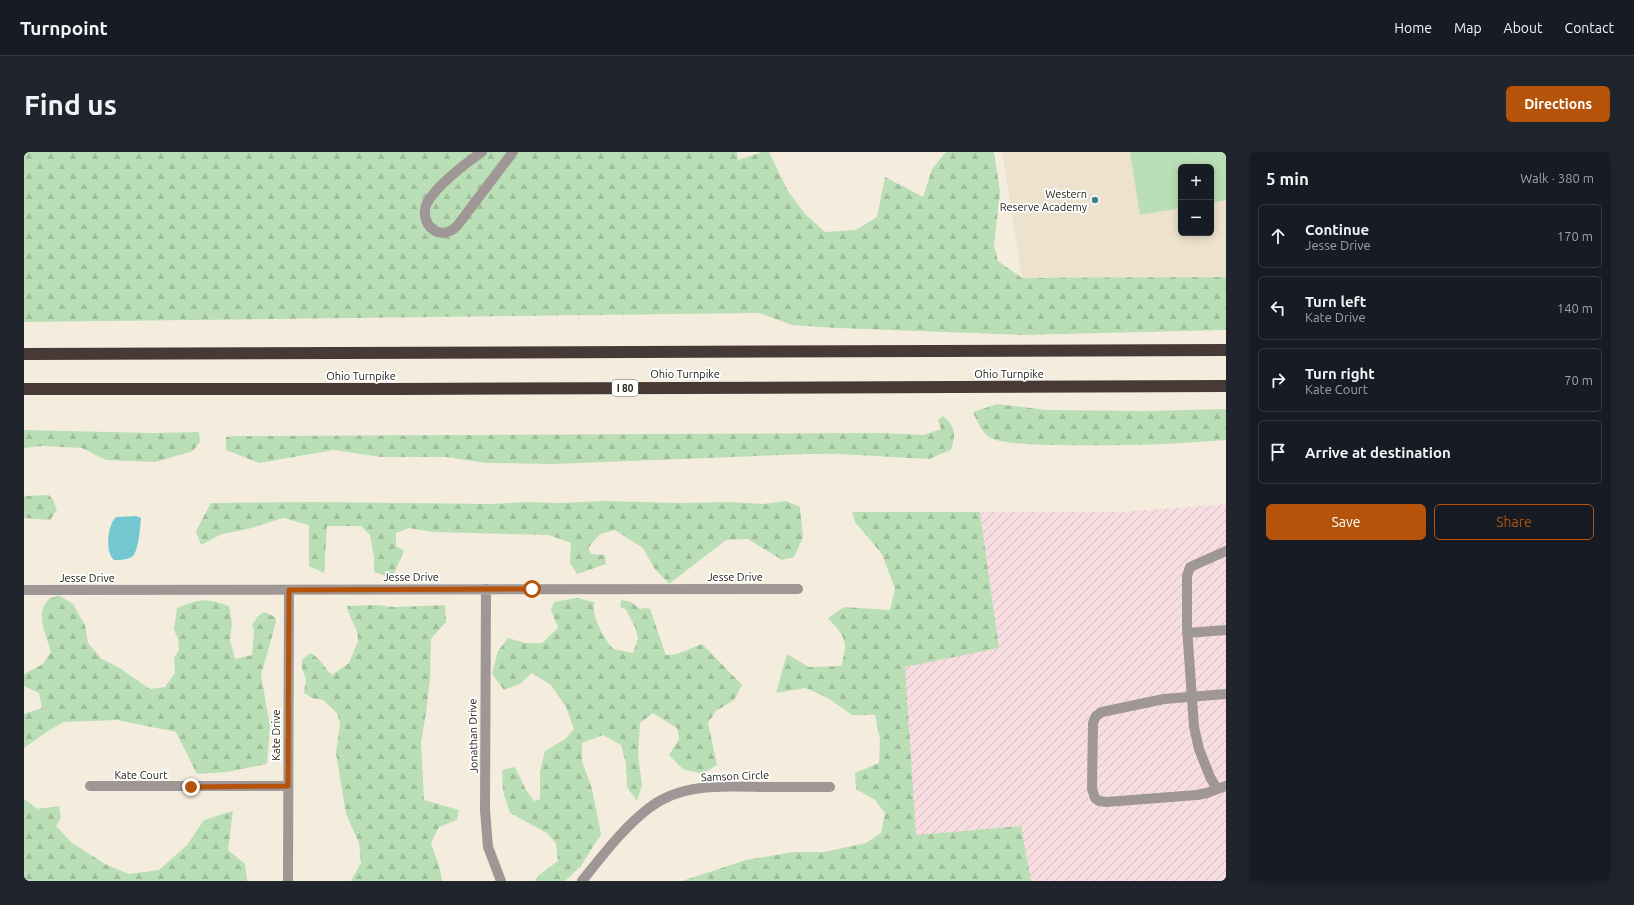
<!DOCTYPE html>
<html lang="en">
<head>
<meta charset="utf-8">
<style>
  :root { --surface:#171b24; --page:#20242c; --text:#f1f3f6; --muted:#9ea1a6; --line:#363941; --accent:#b45309 }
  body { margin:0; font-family:Ubuntu,sans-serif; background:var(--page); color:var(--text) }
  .controls { position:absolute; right:12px; top:12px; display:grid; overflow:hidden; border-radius:6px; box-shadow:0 2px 10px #0003 }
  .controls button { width:36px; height:36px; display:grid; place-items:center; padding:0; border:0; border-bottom:1px solid var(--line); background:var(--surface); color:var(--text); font:20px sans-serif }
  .stop { position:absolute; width:12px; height:12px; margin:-9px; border:3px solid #b45309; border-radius:50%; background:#fff }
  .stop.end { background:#b45309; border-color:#fff; box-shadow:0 1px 4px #0008 }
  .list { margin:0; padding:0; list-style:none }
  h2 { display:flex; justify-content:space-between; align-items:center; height:52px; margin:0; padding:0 16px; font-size:17px }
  h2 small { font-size:13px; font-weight:400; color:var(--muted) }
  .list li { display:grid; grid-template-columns:26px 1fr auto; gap:12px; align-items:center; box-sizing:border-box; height:64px; margin:0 8px 8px; padding:0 8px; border:1px solid var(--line); border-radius:6px }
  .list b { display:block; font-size:15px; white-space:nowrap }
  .list p { margin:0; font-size:13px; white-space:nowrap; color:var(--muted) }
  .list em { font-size:13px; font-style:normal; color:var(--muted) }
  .actions { display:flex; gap:8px; padding:12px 16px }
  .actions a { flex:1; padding:9px 0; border:1px solid var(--accent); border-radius:6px; text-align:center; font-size:14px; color:var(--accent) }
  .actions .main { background:var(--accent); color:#fff }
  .icon { flex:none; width:22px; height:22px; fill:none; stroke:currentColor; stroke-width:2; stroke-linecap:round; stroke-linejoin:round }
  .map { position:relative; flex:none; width:1202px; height:729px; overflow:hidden; border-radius:6px }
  header { display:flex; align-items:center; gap:24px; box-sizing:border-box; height:56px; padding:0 20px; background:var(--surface); border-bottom:1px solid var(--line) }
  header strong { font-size:19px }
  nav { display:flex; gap:22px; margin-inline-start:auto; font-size:14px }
  .intro { display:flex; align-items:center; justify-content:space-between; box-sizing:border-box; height:96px; padding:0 24px }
  h1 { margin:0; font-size:28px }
  .button { padding:10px 18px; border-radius:6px; background:var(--accent); color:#fff; font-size:14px; font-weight:700 }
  main { display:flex; gap:24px; padding:0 24px }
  aside { flex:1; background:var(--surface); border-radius:6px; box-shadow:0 2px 10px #0003 }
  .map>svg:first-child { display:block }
</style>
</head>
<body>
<header>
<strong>Turnpoint</strong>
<nav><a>Home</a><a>Map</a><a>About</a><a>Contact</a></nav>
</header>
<div class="intro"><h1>Find us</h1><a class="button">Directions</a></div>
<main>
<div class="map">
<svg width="1202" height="729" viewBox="0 0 1202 729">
  <defs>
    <pattern id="industrial-furrows" width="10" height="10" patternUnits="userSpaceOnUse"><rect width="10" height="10" fill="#f7dce0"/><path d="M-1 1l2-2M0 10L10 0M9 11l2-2" fill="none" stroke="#d3bcc0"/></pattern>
    <pattern id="forest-firs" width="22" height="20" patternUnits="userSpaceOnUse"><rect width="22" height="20" fill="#badeb6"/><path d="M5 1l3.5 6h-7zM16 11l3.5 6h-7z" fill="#a0be9c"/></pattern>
  </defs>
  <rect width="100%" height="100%" fill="#f4edde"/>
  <path fill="#ede2cd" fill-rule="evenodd" d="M978,0H1202V130L998,126ZM1157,15H1187V81H1157Z"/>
  <path fill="url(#industrial-furrows)" d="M1202,352V729H1004L997,674L892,684L874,498L975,495L956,360H1098Z"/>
  <path fill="url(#forest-firs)" d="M0,0H713L714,8L738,0H745L764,39L781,62L801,80L832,78L853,65L861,25L899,45L908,17L922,0H970L976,40L970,93L974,109L998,126L1202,125V178L998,183L814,176L768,173L736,161L0,170Z
    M973,252L1023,258L1124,259L1202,257V288C1143,293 1087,294 1028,293C1015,293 975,292 965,285C957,279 953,269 949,260Z
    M919,264C932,275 932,282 927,298L905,307L816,302H781L529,312L462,311L422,305H357L310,298L235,311L202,298V285L211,284L859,281L900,283L917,277L914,268Z
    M0,278L128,281L175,280L176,290L169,299L131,310L82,308L58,296L19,294L0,296Z
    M25,343L29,348L33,358L26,368L0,366V344Z
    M579,349L656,351L706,350L739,352L762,349L776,355L779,385L770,405L758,408L724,387L702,388L645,432L630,416L619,396L591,378L576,382L564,396L567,402L581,403L582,412L553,422L546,411L547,391L525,383L408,380L385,376L372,381V394L380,399L368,426L350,420V405L346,383L337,374H303L300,421L285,414V373L259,366L224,377L198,382L177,393L172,379L187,351L293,350L467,352L504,350L535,351Z
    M828,360H956L975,496L881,515L892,683L997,674L1007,729H658L722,708L770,700H800L842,691L857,681L861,661L851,648L832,637L831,621L855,611L856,587L851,563H828L804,546L782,536L752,541L763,502L785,515L817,514C825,489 821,485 804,466L820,455L866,458L871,437L858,402L831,370Z
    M34,443L49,452L61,473L64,491L78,507L94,515L126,537L141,535L151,521L150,506L155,498L154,487L150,478L153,456C175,447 182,446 205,454L208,471L206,488L211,507L228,503L230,479L228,473L234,464L240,460L251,465L252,470L237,523L246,574L243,612L203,620L173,622L152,580L93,568L40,570L24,579L0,596V562L18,556L15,541L0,534V522L19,512L27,500C23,485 11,463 23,449C25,446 31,445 34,443Z
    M553,446L570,450C568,466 579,484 589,497L609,501L614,486L611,475L602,458L596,455L597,448L607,450L616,457L621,456L626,457L642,503C654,504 666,496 678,492L718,533L710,548L692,559L684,571L693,613L678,622L659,617L645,603L655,587L653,576L629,561L616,571L614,603L618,633L613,649L603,635L602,611L597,593L579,583L558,591V609L568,637L577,682L557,714L541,729H511L515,723L534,709L532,691L523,681L486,661L479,639L478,618L491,615L502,638L510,649L516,647V619L521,599L541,587L550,577L542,555L527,533L508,521L496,532L480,538L468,522L474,499L484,486L501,491H518L534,476L527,458L530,450Z
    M351,453L370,455L421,453L422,470L407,487L406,527L402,561L397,590L400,648L435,658L433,668L415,675L407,691L416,717L418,729H327L337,711L335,691L322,662L312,601L316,572L313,561L299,548L288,546L280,541L282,527L278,517V508L286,501C298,507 299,515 308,523L325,511L334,489L333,479L325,462L323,454Z
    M0,647L14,657L35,654L37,666L32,674L47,690L81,712L105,722L135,718L163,693L180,668L209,659L204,698L221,712L223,729H0Z"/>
  <path fill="#badeb6" d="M1106,0H1202V48L1187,51V15H1157V56L1116,63Z"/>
  <path fill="#72c7d0" d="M112,364L117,366C116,375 115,397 109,404C104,408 96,408 90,408C81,400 83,374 92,365Z"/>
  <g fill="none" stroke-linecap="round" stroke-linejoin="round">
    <path stroke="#9f9795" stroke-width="10" d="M458,0C442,11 412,34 403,51C394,71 415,92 433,74L489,0
      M1202,399L1166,415L1163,424V475L1170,575L1175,597L1186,625L1193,637L1202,634
      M462,437L461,658L464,695L477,729
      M0,438L774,437
      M1163,481L1202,478
      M66,634H264
      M1193,637L1183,641L1173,643L1082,650L1075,649L1071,646L1068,637L1069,571L1072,564L1078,560L1140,547L1202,542
      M264,729L265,438
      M558,729C579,703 599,676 625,656C657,631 699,634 736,635C760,635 783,635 806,635"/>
    <path stroke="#473935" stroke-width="12" d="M0,202L1202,198
      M0,237H370L1202,234"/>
  </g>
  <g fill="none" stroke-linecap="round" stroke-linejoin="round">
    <path stroke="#b45309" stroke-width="5" d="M167,635L264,634L265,438L508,437"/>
  </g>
  <circle fill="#3d7f91" stroke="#fff" stroke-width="1.5" cx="1071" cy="48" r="4"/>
  <g text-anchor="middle" stroke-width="3.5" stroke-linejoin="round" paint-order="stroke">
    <rect fill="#fff" stroke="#64635f" stroke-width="1" x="588" y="228" width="26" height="16" rx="3"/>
    <g font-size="10" font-weight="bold" fill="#22201a">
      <text x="601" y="240">I 80</text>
    </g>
    <g font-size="11" fill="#22201a" stroke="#fff" text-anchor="end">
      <text x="1063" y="46">Western<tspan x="1063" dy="13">Reserve Academy</tspan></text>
    </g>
    <g font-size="11" fill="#22201a" stroke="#fff">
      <text x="661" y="226">Ohio Turnpike</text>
      <text x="985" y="226">Ohio Turnpike</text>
      <text x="337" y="228">Ohio Turnpike</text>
      <text x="387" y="429">Jesse Drive</text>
      <text x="711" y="429">Jesse Drive</text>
      <text x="63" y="430">Jesse Drive</text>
      <text transform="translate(252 583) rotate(-90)" y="4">Kate Drive</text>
      <text transform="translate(449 584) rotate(-91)" y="4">Jonathan Drive</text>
      <text x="117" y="627">Kate Court</text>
      <text transform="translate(711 624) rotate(-2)" y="4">Samson Circle</text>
    </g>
  </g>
</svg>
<div class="controls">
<button>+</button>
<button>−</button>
</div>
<div class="stop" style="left:508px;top:437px"></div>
<div class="stop end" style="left:167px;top:635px"></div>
</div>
<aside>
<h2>5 min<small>Walk · 380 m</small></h2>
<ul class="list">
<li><svg class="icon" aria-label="ahead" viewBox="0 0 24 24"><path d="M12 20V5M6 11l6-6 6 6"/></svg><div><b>Continue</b><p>Jesse Drive</p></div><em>170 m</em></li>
<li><svg class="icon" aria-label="left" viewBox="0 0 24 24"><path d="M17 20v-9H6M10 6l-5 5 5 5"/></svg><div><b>Turn left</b><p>Kate Drive</p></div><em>140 m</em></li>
<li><svg class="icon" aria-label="right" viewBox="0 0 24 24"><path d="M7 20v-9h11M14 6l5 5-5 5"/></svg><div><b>Turn right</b><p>Kate Court</p></div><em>70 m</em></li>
<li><svg class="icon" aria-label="arrive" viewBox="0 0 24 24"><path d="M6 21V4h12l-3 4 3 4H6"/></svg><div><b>Arrive at destination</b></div></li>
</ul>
<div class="actions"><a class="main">Save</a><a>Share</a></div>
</aside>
</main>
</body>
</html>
